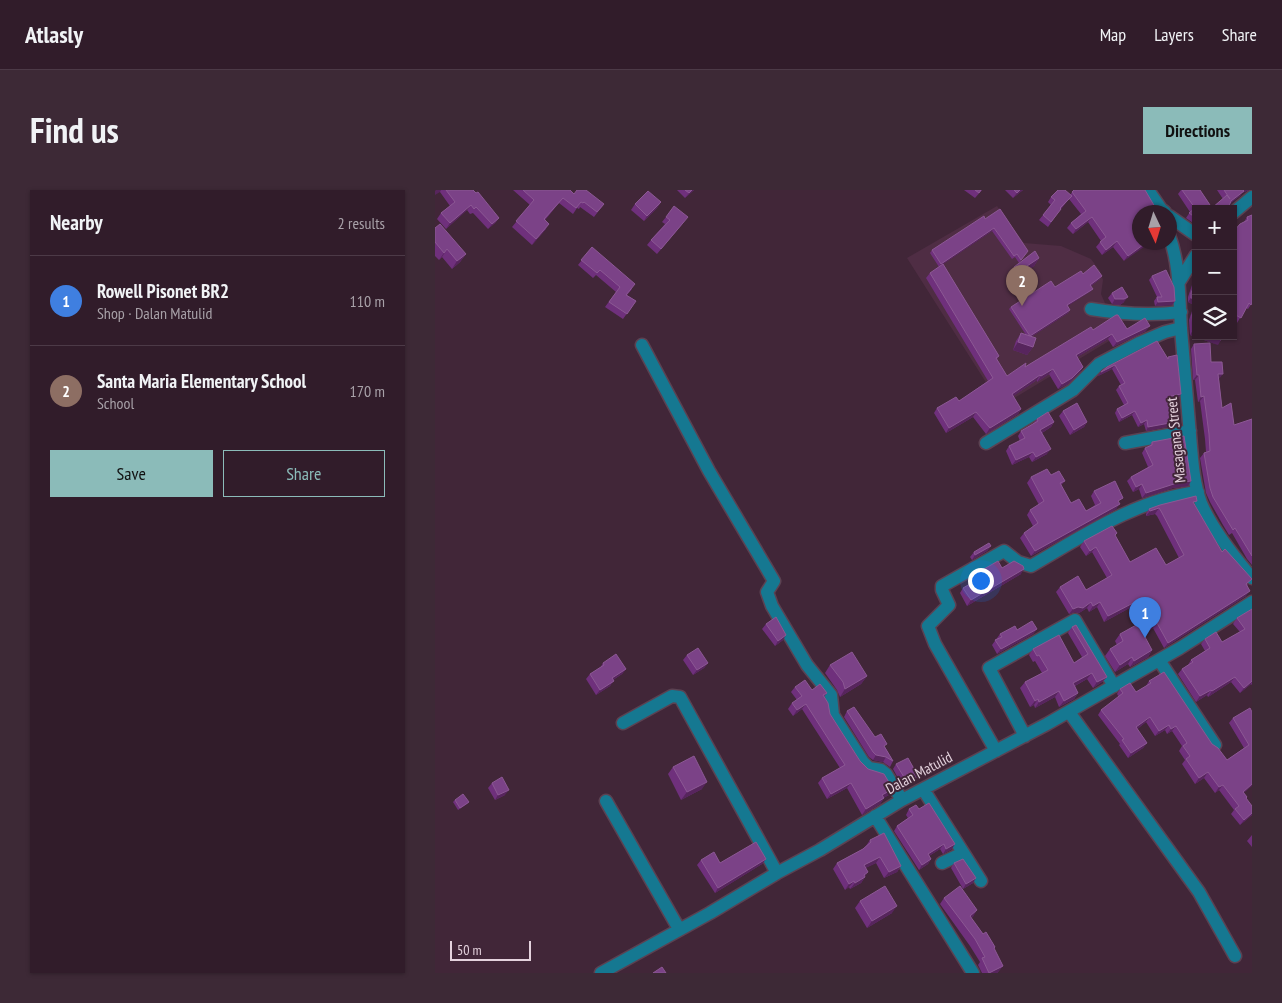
<!DOCTYPE html>
<html lang="en">
<head>
<meta charset="utf-8">
<style>
  :root { --surface:#311c2a; --page:#3d2936; --text:#f1f3f6; --muted:#a8a1a8; --line:#4c3a47; --accent:#8bbbb9 }
  body { margin:0; font-family:"PT Sans Narrow",sans-serif; background:var(--page); color:var(--text) }
  .controls { position:absolute; right:15px; top:15px; display:grid; overflow:hidden; border-radius:0px; box-shadow:0 1px 4px #0004 }
  .controls button { width:45px; height:45px; display:grid; place-items:center; padding:0; border:0; border-bottom:1px solid var(--line); background:var(--surface); color:var(--text); font:25px sans-serif }
  .compass { position:absolute; left:697px; top:15px; width:45px; height:45px; border-radius:50%; background:var(--surface); box-shadow:0 1px 4px #0004; rotate:176deg }
  .scale { position:absolute; left:15px; bottom:12px; width:81px; box-sizing:border-box; padding-left:5px; border:2px solid #e4d2dd; border-top:0; font-size:14px; line-height:18px; white-space:nowrap; color:#e4d2dd; -webkit-text-stroke:4px #412638; paint-order:stroke }
  .you { position:absolute; left:545px; top:390px; width:18px; height:18px; margin:-12px; border:4px solid #fff; border-radius:50%; background:#1a73e8; box-shadow:0 0 0 8px #1a73e833 }
  .badge { display:grid; place-items:center; width:32px; height:32px; border-radius:50%; background:var(--accent); color:#fff; font-size:16px; font-weight:700 }
  .pin { position:absolute; translate:-50% -41px; filter:drop-shadow(0 1px 2px #0008) }
  .pin::after { content:''; position:absolute; top:26px; width:18px; height:15px; background:inherit; clip-path:polygon(0 0,100% 0,50% 100%) }
  .list { margin:0; padding:0; list-style:none }
  h2 { display:flex; justify-content:space-between; align-items:center; height:65px; margin:0; padding:0 20px; font-size:21px }
  h2 small { font-size:16px; font-weight:400; color:var(--muted) }
  .list li { display:grid; grid-template-columns:32px 1fr auto; gap:15px; align-items:center; box-sizing:border-box; height:90px; padding:0 20px; border-top:1px solid var(--line) }
  .list b { display:block; font-size:19px; white-space:nowrap }
  .list p { margin:0; font-size:16px; white-space:nowrap; color:var(--muted) }
  .list em { font-size:16px; font-style:normal; color:var(--muted) }
  .actions { display:flex; gap:10px; padding:15px 20px }
  .actions a { flex:1; padding:11px 0; border:1px solid var(--accent); border-radius:0px; text-align:center; font-size:18px; color:var(--accent) }
  .actions .main { background:var(--accent); color:#111 }
  .icon { flex:none; width:28px; height:28px; fill:none; stroke:currentColor; stroke-width:2; stroke-linecap:round; stroke-linejoin:round }
  .map { position:relative; flex:none; width:817px; height:783px; overflow:hidden; border-radius:0px }
  header { display:flex; align-items:center; gap:30px; box-sizing:border-box; height:70px; padding:0 25px; background:var(--surface); border-bottom:1px solid var(--line) }
  header strong { font-size:24px }
  nav { display:flex; gap:28px; margin-inline-start:auto; font-size:18px }
  .intro { display:flex; align-items:center; justify-content:space-between; box-sizing:border-box; height:120px; padding:0 30px }
  h1 { margin:0; font-size:35px }
  .button { padding:12px 22px; border-radius:0px; background:var(--accent); color:#111; font-size:18px; font-weight:700 }
  main { display:flex; gap:30px; padding:0 30px }
  aside { flex:1; background:var(--surface); border-radius:0px; box-shadow:0 1px 4px #0004 }
  .map>svg:first-child { display:block }
</style>
</head>
<body>
<header>
<strong>Atlasly</strong>
<nav><a>Map</a><a>Layers</a><a>Share</a></nav>
</header>
<div class="intro"><h1>Find us</h1><a class="button">Directions</a></div>
<main>
<aside>
<h2>Nearby<small>2 results</small></h2>
<ul class="list">
<li><span class="badge" style="background:#3f7fe0">1</span><div><b>Rowell Pisonet BR2</b><p>Shop · Dalan Matulid</p></div><em>110 m</em></li>
<li><span class="badge" style="background:#8d6e63">2</span><div><b>Santa Maria Elementary School</b><p>School</p></div><em>170 m</em></li>
</ul>
<div class="actions"><a class="main">Save</a><a>Share</a></div>
</aside>
<div class="map">
<svg width="817" height="783" viewBox="0 0 817 783">
  <rect width="100%" height="100%" fill="#412638"/>
  <path fill="#4f2d44" d="M562,16L589,53L626,56L656,69L665,81L668,90L666,104L676,127L689,142L566,216L472,68Z"/>
  <g fill="none" stroke-linecap="round" stroke-linejoin="round">
    <defs>
      <path id="minor" d="M713,0L726,19L730,22
        M798,23L817,7
        M734,26L761,45
        M734,45C745,75 744,107 746,139C749,174 752,210 755,245C757,267 758,292 766,313C776,337 800,368 817,388
        M744,92L761,65
        M656,119C686,124 716,126 746,122
        M207,155L274,281L339,391L332,402L337,416L372,475L396,505L398,525L428,572L434,578L446,580L451,584L467,610
        M551,253L638,200L664,174L704,153L730,142L746,138
        M690,253L755,241
        M724,470L780,555
        M634,522L764,702L800,766
        M188,533L237,506L245,507L342,683
        M590,546L554,478L640,430L679,496
        M561,561L500,454L493,436L514,415L507,400V396L569,361L583,372L596,376C648,346 702,309 763,302
        M488,599L546,691
        M171,611L244,739
        M440,626L538,783
        M507,673L528,663
        M166,783L275,723L342,683L385,660L467,610L612,534L745,458L817,412"/>
    </defs>
    <use href="#minor" stroke="#5b4252" stroke-width="15"/>
    <use href="#minor" stroke="#157891" stroke-width="12"/>
  </g>
  <path fill="#6f307c" d="M0,0H38L64,28L60,33L53,39L38,23L35,24L32,20L11,39L2,29L6,23L15,16L5,2Z
    M78,0H135L139,4L169,14L159,27L145,17L144,19L142,18L138,24L124,13L110,30L111,39L97,55L77,37L95,15Z
    M242,0H259L250,8Z
    M529,0H547L540,8Z
    M570,0H588L578,8Z
    M639,0L719,18L704,52L689,71L678,57L667,65L661,57L666,51L653,32L638,44L632,38L636,33L646,24L634,9L622,24L613,37L604,30L616,15L613,12L616,7L635,5Z
    M746,0H765L777,18L788,9L782,0H814L807,3L805,6L794,14V19H761V35L751,28L755,22L743,4Z
    M226,12L222,18L209,31L196,20L200,14Z
    M817,25V113L813,119L811,118L802,133L798,131V42L809,32L812,27Z
    M231,27L249,32L222,64L212,55L216,50L230,34L227,32Z
    M550,29L593,61L584,73L580,67L577,69L557,41L508,74L564,166L562,169L572,186L590,177L658,140L692,139L711,141L678,157L673,149L642,167L648,177L645,182L633,194L623,199L614,184L602,192V190L578,206L586,219L583,224L551,244L538,227L511,243L499,223L502,218L524,211L553,191L491,88L495,83L504,77L495,63L497,60Z
    M0,38L31,64L25,72L17,79L7,67L4,70L0,66Z
    M157,57L197,99L192,105L201,111L188,129L170,117L181,102L161,85L158,88L143,75Z
    M604,68L599,76L578,89L574,85L579,77Z
    M648,84L665,89L656,96V101L632,116L635,120L633,123L596,147L598,157L592,165L578,160L581,151L586,143L591,145L574,119L576,117L620,97Z
    M717,86L740,111L737,115L720,116L719,111L722,107L714,90Z
    M761,91V146L783,155L755,145L754,130L759,115L753,112V107L757,95Z
    M677,103L689,112L685,115L677,114L673,108Z
    M722,151L746,204L743,208L737,209V236L711,241L709,234L703,237L697,225L684,232L680,223L682,219L689,215L681,200L684,196L686,195L677,179L663,186L666,182Z
    M759,154L776,172L784,189L787,218L799,235L817,229V375L812,369L797,343L794,345L788,335L775,312L771,303L765,268L769,263L771,262L770,249L765,211L763,212L760,190H758L756,159Z
    M628,221L652,232L649,237L635,245L624,226Z
    M602,229L619,232L616,237L607,243L612,264L597,272L594,267L577,275L571,261L574,256L585,251L583,246L586,241L598,234Z
    M717,252L756,291L753,296L738,298L707,308L704,299L698,302L692,291L696,287L713,277L707,263L710,258L714,257Z
    M616,285L630,291L626,295L636,313L651,321L660,315L656,306L659,301L684,313L681,319L596,366L585,348L589,343L598,336L592,325L595,320L604,315L592,293L596,287Z
    M759,314L787,362L813,395L812,396L811,406L729,458L718,438L715,440L700,415L669,432L662,417L654,422L652,418L644,423L640,422L634,424L621,402L625,397L651,400L672,388L657,362L651,366L645,357L649,351L682,343L680,346L695,372L731,375L744,368L722,326L720,324L711,326V324L714,319Z
    M556,356L552,361L537,370L535,367L539,362Z
    M567,378L586,384L532,416L525,403L528,398L537,393L541,388L546,385L545,384L549,379Z
    M817,419V495L816,494L805,503L796,492L773,507L772,505L761,512L743,484L747,479L753,475L756,470L770,461L766,454L770,449L787,452L805,442L798,434L802,428Z
    M331,434L348,450L340,456L327,439Z
    M637,437L672,487L667,492L658,498L652,489L640,496L643,503L639,509L624,517L620,507L600,518L599,515L595,517L585,498L590,492L607,483L600,471L598,472L594,465L598,459L639,473L647,467L633,443Z
    M602,439L598,444L562,464L557,455L565,444L582,440Z
    M685,444L717,460L713,467L695,477L693,474L680,482L670,466L675,459L682,455L680,451Z
    M252,465L273,473L269,478L258,485L248,470Z
    M168,473L191,479L187,484L178,490L175,496L161,505L151,489L155,484L165,478Z
    M395,475L432,486L426,494L405,507L402,500L390,483Z
    M714,491L792,570L809,558L794,533L798,528L817,522L809,603L812,607L811,609L817,625L805,635L796,624L799,620L784,600L780,603L769,588L760,594L747,574L750,570L744,561L747,556L737,541L732,544L730,540L720,546L711,532L702,539L712,553L708,558L693,568L684,555L685,554L663,525L666,520L684,507L682,504L685,499L701,502L711,496Z
    M360,497L392,503L389,507L395,524L425,571L454,605L448,608H449L445,614L427,625L412,598L392,609L383,593L387,588L405,578L367,519L358,526L353,519L357,513L362,510L356,502Z
    M412,521L450,557L458,571L455,577L448,572L438,570L434,567L409,527Z
    M461,574L483,586L479,591L468,597L458,579Z
    M238,577L267,599L246,610L233,584Z
    M57,593L70,605L60,610L53,598Z
    M20,610L34,612L32,614L23,620L18,612Z
    M474,619H484L517,659L508,664L505,659L494,666L496,669L493,674L484,680L459,641L462,636L473,628L471,625Z
    M817,645V657L812,651Z
    M435,650L466,676L462,682L449,688L441,673L430,678V687L426,693L415,699L414,697L410,700L398,679L402,673L428,659L431,656Z
    M331,669L327,674L280,703L262,675L266,670L285,673Z
    M519,673L538,693L528,699L516,678Z
    M509,708L542,720L536,728L548,744L560,757L559,759L568,776L563,782L562,783H547L543,775L545,772L535,756L505,714Z
    M425,711L457,723L432,738L420,718Z"/>
  <path fill="#57255d" d="M2,0H6L5,2L0,5V1Z
    M257,0H259L250,8L254,3Z
    M585,0H588L578,8L582,3Z
    M807,0H814L807,3L805,6L793,15L796,11Z
    M226,12L222,18L209,31L212,26Z
    M36,15L32,20L11,39L15,33Z
    M657,27L653,32L638,44L641,39Z
    M64,28L60,33L53,39L57,34Z
    M114,34L111,39L97,55L101,49Z
    M559,38L557,41L504,77L506,74Z
    M682,51L678,57L667,65L671,60Z
    M712,52H716L689,71L693,66Z
    M12,59L7,67L4,70L9,63Z
    M31,64L25,72L17,79L22,71Z
    M604,68L599,76L578,89L583,82Z
    M667,86L665,89L653,98L655,95Z
    M658,99L656,101L630,118L632,115Z
    M693,107L689,112L685,115L677,114L680,109Z
    M756,108L761,109V112L759,115L753,112Z
    M740,111L737,115L720,116L723,112Z
    M635,120L633,123L593,149L595,146Z
    M715,136L711,141L678,157L682,152Z
    M758,140L761,141V146H774L786,150L783,155L755,145Z
    M677,144L673,149L637,170L641,165Z
    M583,152L598,157L592,165L578,160Z
    M680,175L677,179L663,186L666,182Z
    M648,177L645,182L633,194L623,199L627,194Z
    M618,179L614,184L602,192L606,186Z
    M783,184H788L784,189Z
    M605,185L602,190L574,209L577,204Z
    M762,185H764L760,190H758Z
    M746,204L743,208L734,210L736,206Z
    M769,206L765,211L763,212L766,207Z
    M586,219L583,224L551,244L555,238Z
    M700,221L697,225L684,232L687,228Z
    M541,222L538,227L511,243L514,238Z
    M712,230L709,234L703,237L706,233Z
    M619,232L616,237L602,246L605,240Z
    M652,232L649,237L635,245L639,240Z
    M740,232L737,236L711,241L713,237Z
    M616,259L612,264L597,272L601,267Z
    M598,262L594,267L577,275L581,270Z
    M756,291L753,296L738,298L707,308L711,303L742,293Z
    M707,294L704,299L698,302L701,297Z
    M685,314L681,319L596,366L600,361Z
    M724,318L720,324L711,326L715,321Z
    M556,356L552,361L537,370L540,365Z
    M661,357L657,362L651,366L655,361Z
    M589,379L586,384L532,416L536,410Z
    M815,401L811,406L729,458L733,453Z
    M704,410L700,415L669,432L673,426Z
    M656,412L652,418L644,423L640,422L634,424L638,419Z
    M665,412L662,417L654,422L658,416Z
    M722,433L718,438L715,440L718,435Z
    M602,439L598,444L562,464L566,459Z
    M351,445L348,450L340,456L343,451Z
    M717,460L713,467L695,477L699,471Z
    M697,467L693,474L680,482L685,475Z
    M273,473L269,478L258,485L262,480Z
    M191,479L187,484L173,493L177,488Z
    M657,483L652,489L634,499L638,493Z
    M432,486L426,494L405,507L410,499Z
    M672,487L667,492L658,498L662,492Z
    M800,487L796,492L773,507L777,501Z
    M179,491L175,496L161,505L165,500Z
    M817,491L816,494L805,503L809,498Z
    M776,500L772,505L761,512L765,506Z
    M624,501L620,507L600,518L604,512Z
    M643,503L639,509L624,517L629,511Z
    M603,509L599,515L595,517L600,511Z
    M371,514L367,519L358,526L362,520Z
    M715,527L711,532L698,543L701,537Z
    M734,535L730,540L720,546L724,541Z
    M741,536L737,541L732,544L736,539Z
    M712,553L708,558L693,568L696,563Z
    M441,565L451,567L448,572L438,570Z
    M773,582L769,588L760,594L764,588Z
    M483,586L479,591L468,597L472,592Z
    M272,592L267,599L246,610L252,602Z
    M416,593L412,598L392,609L396,604Z
    M817,594V596L804,607L808,602Z
    M788,595L784,600L780,603L784,597Z
    M458,599L454,605L443,611L447,605Z
    M74,600L70,605L60,610L63,605Z
    M449,608L445,614L427,625L431,619Z
    M817,623V625L805,635L809,630Z
    M509,654L505,659L489,669L493,664Z
    M520,654L517,659L508,664L511,659Z
    M445,667L441,673L425,681L429,675Z
    M331,669L327,674L280,703L283,698Z
    M496,669L493,674L484,680L487,675Z
    M466,676L462,682L449,688L454,682Z
    M433,682L426,693L415,699L420,693L429,685Z
    M541,688L538,693L528,699L531,694Z
    M419,691L414,697L410,700L414,694Z
    M462,716L457,723L432,738L437,731Z
    M542,720L538,727L530,732L535,726Z
    M568,776L563,782L562,783H554Z"/>
  <path fill="#7b4287" stroke="#8c5894" d="M11,0H38L41,3L43,2L64,28L57,34L41,17L39,19L36,15L15,33L6,23L20,12Z
    M88,0H135L139,4L142,0H151L169,14L162,22L149,12L148,13L146,12L141,18L128,8L109,29L114,34L101,49L81,31L99,10Z
    M250,0H257L254,3Z
    M540,0H546L544,3Z
    M579,0H585L582,3Z
    M623,0H630L637,6L625,18L626,19L616,32L608,25L620,10L616,7Z
    M639,0H710L720,17L719,18L722,22H704V52H712L693,66L682,51L671,60L665,52L671,47L657,27L641,39L636,33L651,21L637,2Z
    M747,0H765L777,18L792,5L795,9L789,0H808L809,1L796,11L794,16V19H761V28L754,23L760,18Z
    M213,1L226,12L212,26L200,14Z
    M239,16L253,27L226,59L216,50L235,30L231,27Z
    M565,19L593,61L586,70L582,64L579,66L559,38L506,74L497,60L549,26L550,29Z
    M817,25V113L816,115L814,113L806,128L799,124L798,125V42L805,34L813,30L812,27Z
    M5,34L31,64L22,71L12,59L9,63L0,52V38Z
    M157,57L200,94L191,105L201,111L192,124L174,112L185,97L165,80L162,83L146,70Z
    M600,61L604,68L583,82L579,77Z
    M508,74L564,166L561,168L572,186L591,173L590,177L656,137L658,140L681,125H683L692,139L710,128L715,136L682,152L677,144L641,165L648,177L637,188L627,194L618,179L606,186L605,185L577,204L586,219L555,238L541,222L514,238L502,218L521,207L524,211L558,188L495,83Z
    M659,75L667,86L655,95L658,99L632,115L635,120L595,146L576,117L616,91L620,97L646,81L648,84Z
    M731,80L739,97L740,111L723,112L722,107H727L717,86Z
    M761,91V109L756,108V103Z
    M687,97L693,107L689,109H680L677,103Z
    M761,115V141L758,140L757,125Z
    M586,143L601,148L598,157L583,152Z
    M774,146H787L786,150Z
    M722,151L733,169V167L742,165L746,204L736,206L740,232L713,237L712,230L706,233L700,221L687,228L682,219L693,213L684,196L690,193L680,175L666,182L672,177Z
    M775,153L776,172H787L788,184H783L787,218L796,213L799,235L817,229V366L800,338L798,340L792,330L778,307L775,298L769,263L775,261L774,244L769,206L766,207L764,185H762L759,154Z
    M642,213L652,232L639,240L628,221Z
    M613,222L619,232L605,240L616,259L601,267L598,262L581,270L574,256L590,248L586,241L603,231L602,229Z
    M749,246L756,291L742,293L711,303L707,294L701,297L696,287L718,275L710,258L717,255V252Z
    M612,279L616,285L624,281L630,291L625,293L636,313L644,309L651,321L666,313L659,301L680,291L688,308L683,311L685,314L600,361L589,343L603,333L595,320L609,311L596,287Z
    M761,306L762,311L758,312L787,362L790,359L817,389L811,394L815,401L733,453L722,433L718,435L704,410L673,426L665,412L658,416L656,412L648,418L643,417L638,419L625,397L643,386L651,400L677,385L661,357L655,361L649,351L677,336L682,343L680,345L695,372L721,358L731,375L749,365L726,321L724,318L715,321L714,319L725,315Z
    M554,353L556,356L540,365L539,362Z
    M563,371L567,378L579,371L588,376L589,379L536,410L528,398L542,390L541,388L551,382L549,379Z
    M817,419V491L809,498L800,487L777,501L776,500L765,506L747,479L758,472L756,470L775,458L770,449L781,442L787,452L810,439L802,428Z
    M341,427L351,445L343,451L331,434Z
    M597,431L602,439L566,459L560,450L567,447L565,444L580,436L582,440Z
    M703,434L717,460L699,471L697,467L685,475L675,459L688,451L685,444Z
    M641,435L672,487L662,492L657,483L638,493L643,503L629,511L624,501L604,512L603,509L600,511L590,492L613,480L604,465L602,466L598,459L624,445L639,473L653,464L637,437Z
    M263,458L273,473L262,480L252,465Z
    M417,462L432,486L410,499L408,492L395,475Z
    M181,464L191,479L177,488L179,491L165,500L155,484L169,475L168,473Z
    M729,482L777,554L783,558L792,570L814,555L798,528L815,518L817,522V594L808,602L812,607L811,608L817,616V623L809,630L800,619L804,616L788,595L784,597L773,582L764,588L751,569L755,566L748,556L752,553L741,536L736,539L734,535L724,541L715,527L701,537L712,553L696,563L687,550L689,549L666,520L688,503L685,499L695,493L701,502L716,493L714,491Z
    M370,490L377,500L385,494L392,503L388,505L393,513L395,524L425,571L433,579L449,584L458,599L447,605L449,608L431,619L416,593L396,604L387,588L410,575L371,514L362,520L357,513L367,506L360,497Z
    M419,517L440,547L446,544L452,554L449,556L458,571L451,567L441,565L438,562L412,521Z
    M259,566L272,592L252,602L238,577Z
    M473,568L483,586L472,592L461,574Z
    M67,587L74,600L63,605L57,593Z
    M28,604L34,612L25,618L20,610Z
    M494,613L520,654L511,659L509,654L493,664L496,669L487,675L462,636L478,625L474,619L481,615L484,619Z
    M449,643L466,676L454,682L445,667L429,675L433,682L429,685L430,687L420,693L419,691L414,694L402,673L428,659L436,652L435,650Z
    M321,652L331,669L283,698L266,670L279,662L285,673Z
    M528,669L541,688L531,694L519,673Z
    M450,696L462,716L437,731L425,711Z
    M525,696L542,720L535,726L548,744L551,742L560,757L559,758L568,776L554,783L547,768L550,767L540,749L509,708Z
    M227,777L231,783H218Z"/>
  <g text-anchor="middle" stroke-width="4" stroke-linejoin="round" paint-order="stroke">
    <g font-size="15" fill="#e4d2dd" stroke="#412638">
      <text transform="translate(741 250) rotate(-96)" y="5">Masagana Street</text>
      <text transform="translate(484 583) rotate(-28)" y="5">Dalan Matulid</text>
    </g>
  </g>
</svg>
<div class="controls">
<button>+</button>
<button>−</button>
<button><svg class="icon" aria-label="layers" viewBox="0 0 24 24"><path d="M12 4l9 5-9 5-9-5zM3 14l9 5 9-5"/></svg></button>
</div>
<svg class="compass" viewBox="-18 -18 36 36"><path d="M0-13l5 13h-10z" fill="#e53935"/><path d="M0 13l5-13h-10z" fill="#a8a1a8"/></svg>
<div class="scale">50 m</div>
<div class="you"></div>
<div class="pin badge" style="left:710px;top:448px;background:#3f7fe0">1</div>
<div class="pin badge" style="left:587px;top:116px;background:#8d6e63">2</div>
</div>
</main>
</body>
</html>
